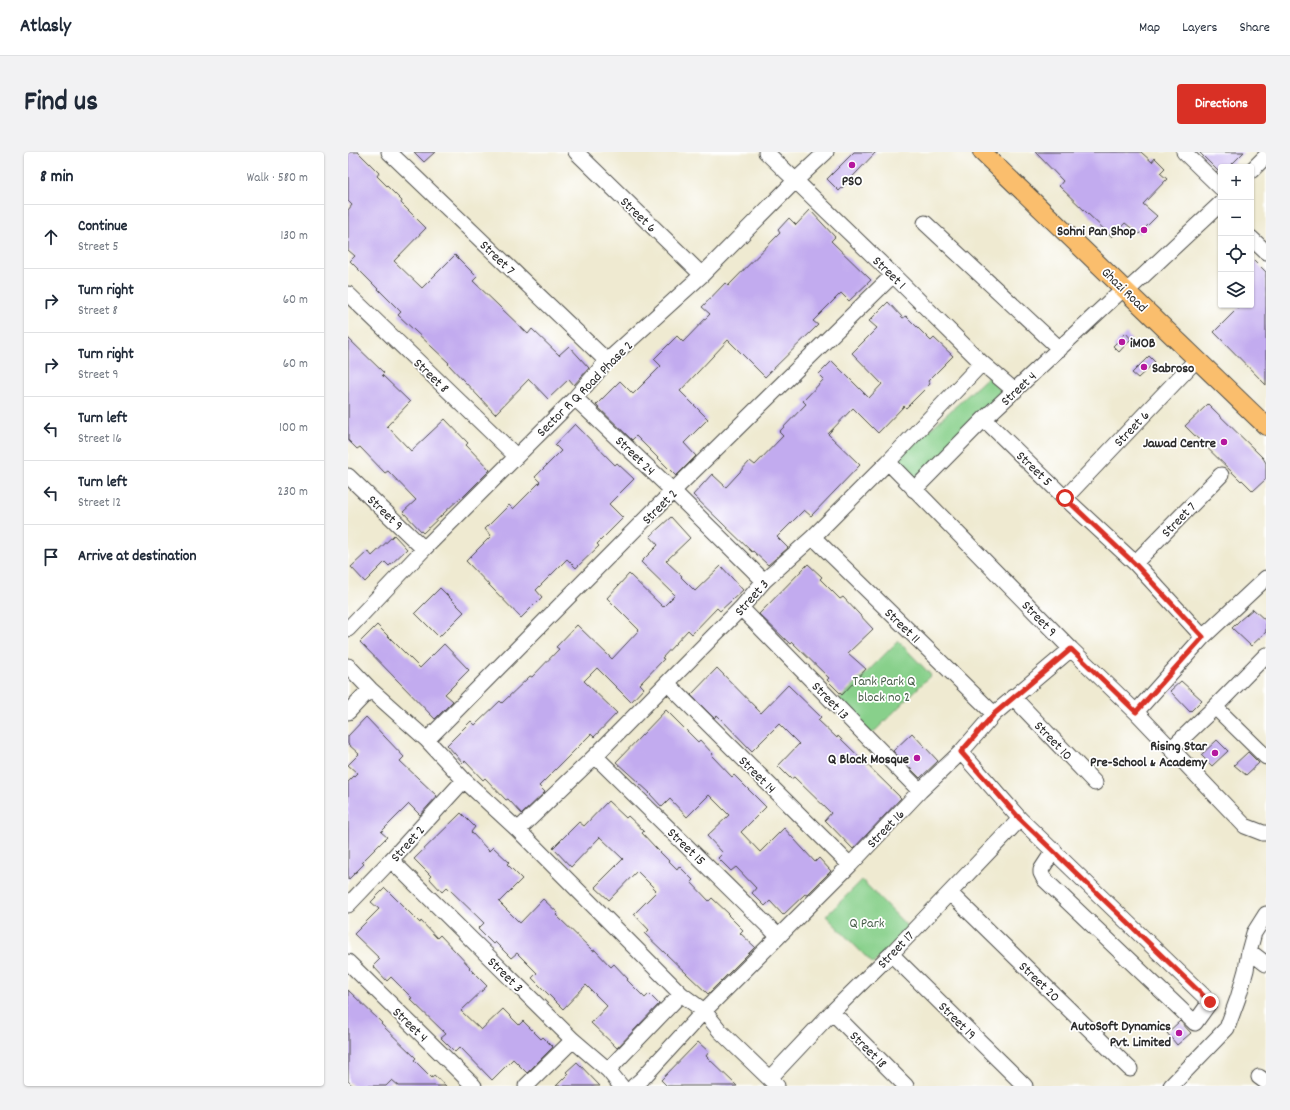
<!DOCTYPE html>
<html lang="en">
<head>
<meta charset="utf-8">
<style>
  :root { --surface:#fff; --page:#f2f2f3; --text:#1f2937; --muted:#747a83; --line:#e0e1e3; --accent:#d93025 }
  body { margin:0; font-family:Dekko,sans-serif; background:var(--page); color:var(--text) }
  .controls { position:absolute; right:12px; top:12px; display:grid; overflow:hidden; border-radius:4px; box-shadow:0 1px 3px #0004 }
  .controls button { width:36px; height:36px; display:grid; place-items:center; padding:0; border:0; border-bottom:1px solid var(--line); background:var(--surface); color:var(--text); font:20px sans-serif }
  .stop { position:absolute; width:12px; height:12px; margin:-9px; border:3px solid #d93025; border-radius:50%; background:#fff }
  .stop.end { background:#d93025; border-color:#fff; box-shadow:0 1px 4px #0008 }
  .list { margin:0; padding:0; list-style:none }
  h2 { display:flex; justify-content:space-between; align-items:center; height:52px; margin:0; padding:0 16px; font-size:17px }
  h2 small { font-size:13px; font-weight:400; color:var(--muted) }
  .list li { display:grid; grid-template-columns:26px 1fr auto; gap:12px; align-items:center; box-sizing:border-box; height:64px; padding:0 16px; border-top:1px solid var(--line) }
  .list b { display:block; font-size:15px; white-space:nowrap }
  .list p { margin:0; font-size:13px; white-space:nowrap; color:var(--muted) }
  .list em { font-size:13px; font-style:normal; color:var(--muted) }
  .icon { flex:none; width:22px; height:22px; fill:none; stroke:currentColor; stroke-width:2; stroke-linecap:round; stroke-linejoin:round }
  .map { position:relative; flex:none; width:918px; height:934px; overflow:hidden; border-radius:4px }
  header { display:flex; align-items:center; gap:24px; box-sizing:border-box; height:56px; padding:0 20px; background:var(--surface); border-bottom:1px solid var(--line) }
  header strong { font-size:19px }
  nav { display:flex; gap:22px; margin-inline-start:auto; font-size:14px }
  .intro { display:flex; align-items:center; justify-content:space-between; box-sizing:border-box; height:96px; padding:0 24px }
  h1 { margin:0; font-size:28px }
  .button { padding:10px 18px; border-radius:4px; background:var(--accent); color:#fff; font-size:14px; font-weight:700 }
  main { display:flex; gap:24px; padding:0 24px }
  aside { flex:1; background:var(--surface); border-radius:4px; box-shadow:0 1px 3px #0004 }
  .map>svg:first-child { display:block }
</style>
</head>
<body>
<header>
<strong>Atlasly</strong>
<nav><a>Map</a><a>Layers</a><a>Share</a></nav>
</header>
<div class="intro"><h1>Find us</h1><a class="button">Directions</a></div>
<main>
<aside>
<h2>8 min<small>Walk · 580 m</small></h2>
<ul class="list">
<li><svg class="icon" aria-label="ahead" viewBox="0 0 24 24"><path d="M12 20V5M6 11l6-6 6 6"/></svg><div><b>Continue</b><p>Street 5</p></div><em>130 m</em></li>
<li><svg class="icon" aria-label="right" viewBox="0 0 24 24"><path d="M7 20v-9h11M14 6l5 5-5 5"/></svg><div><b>Turn right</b><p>Street 8</p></div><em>60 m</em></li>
<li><svg class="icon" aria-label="right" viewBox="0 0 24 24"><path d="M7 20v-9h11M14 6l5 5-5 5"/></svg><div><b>Turn right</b><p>Street 9</p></div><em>60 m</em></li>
<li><svg class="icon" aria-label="left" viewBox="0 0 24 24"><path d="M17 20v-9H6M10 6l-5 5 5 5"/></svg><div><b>Turn left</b><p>Street 16</p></div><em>100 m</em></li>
<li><svg class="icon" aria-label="left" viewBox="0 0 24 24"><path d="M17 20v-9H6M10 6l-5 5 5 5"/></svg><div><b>Turn left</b><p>Street 12</p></div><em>230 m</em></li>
<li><svg class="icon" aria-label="arrive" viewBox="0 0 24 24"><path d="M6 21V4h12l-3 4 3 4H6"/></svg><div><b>Arrive at destination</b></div></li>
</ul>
</aside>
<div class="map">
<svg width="918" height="934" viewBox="0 0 918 934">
  <rect width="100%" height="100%" fill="#fff"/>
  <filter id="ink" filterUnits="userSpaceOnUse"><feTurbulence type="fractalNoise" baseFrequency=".025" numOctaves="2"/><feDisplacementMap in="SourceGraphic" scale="8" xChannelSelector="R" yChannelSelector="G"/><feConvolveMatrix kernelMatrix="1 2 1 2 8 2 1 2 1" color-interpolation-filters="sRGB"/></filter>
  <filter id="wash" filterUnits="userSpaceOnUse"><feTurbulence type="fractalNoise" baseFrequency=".012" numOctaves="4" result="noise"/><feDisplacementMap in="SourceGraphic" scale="16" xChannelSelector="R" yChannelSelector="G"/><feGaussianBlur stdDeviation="0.9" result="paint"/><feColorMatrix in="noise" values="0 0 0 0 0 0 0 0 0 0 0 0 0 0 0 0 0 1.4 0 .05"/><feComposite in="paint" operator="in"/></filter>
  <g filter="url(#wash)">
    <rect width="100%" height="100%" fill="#efead1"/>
    <path fill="#88d08b" stroke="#5a7e5b" d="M641,224L654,240L565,332L548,308Z
      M550,489L583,523L523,583L490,549Z
      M514,728L561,776L525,812L478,764Z"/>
    <g id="blocks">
      <path fill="#c2abef" d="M0,0H10L31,21L29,24L54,49L53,51L78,76L46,109L74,136L107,103L129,125L125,129L180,182L184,177L211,203L221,194L241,216L226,233L221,227L200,247L181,227L147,262L100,212L101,211L50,163L53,160L2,109L7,104L0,98V58L4,53L0,49Z
        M66,0H87L76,10Z
        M506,0H528L491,39L479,27Z
        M687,0H793L804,10L807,6L817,16L812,21L819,27L795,52L809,64L791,82L777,71L764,85L711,34L715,29Z
        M851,0H896L881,15H873V22Z
        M462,58L487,85L483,89L523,128L501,149L493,141L465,169L470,173L417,225L380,188L333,238L332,239L360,267L336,291L348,304L328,324L288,284L284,288L248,253L272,229L285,242L313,214L306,207L329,184L335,190L362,162L354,155L377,131L380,134L432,81L430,78L441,66L448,73Z
        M903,105L918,120V233L866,180L893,153H903Z
        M540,150L555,166L558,164L583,189L586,186L605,204L580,229L582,232L558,256L556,254L530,281L505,256L480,282L512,313L463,364L456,358L429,385L440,396L420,413L405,399L404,400L345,343L364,322L378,335L402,309L407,313L435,284L431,280L458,252L455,249L476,227L471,222L484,209L521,246L534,232L504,201L529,176L521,169Z
        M778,181L783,187L771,200L765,194Z
        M0,186L36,221L34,223L62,250L39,274L63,299L97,267L120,291L118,293L142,318L115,345L114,344L75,381L55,360L68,348L40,319L37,321L12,295L9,297L0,288Z
        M801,204L807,210L790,226L784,221Z
        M860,252L915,306L918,311V327L905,339L894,328L893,329L837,274Z
        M227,272L267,313L269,311L286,327L261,352L275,366L249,392L251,394L228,416L219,407L188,438L194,445L173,466L118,409L143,384L137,377L161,353L165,357L192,330L187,325L213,299L207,293Z
        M323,365L342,386L318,409L334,424L333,425L347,439L373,414L395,438L372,459L369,456L344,482L340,478L314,506L316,507L292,532L296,536L283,550L249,516L236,529L269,561L246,585L243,582L191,634L197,640L174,662L160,647L158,648L137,626L135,628L117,609L115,611L99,593L123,569L127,573L152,549L154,551L182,524L184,525L211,497L208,495L229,473L264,507L291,478L259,446L281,422L315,455L327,443L293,410L310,393L302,384Z
        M46,383L59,397L41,414L37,410L17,430L3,415L20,399L24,404Z
        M460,412L474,425L472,427L492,447L495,445L525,477L500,501L518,517L494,543L479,528L481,526L444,490L442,492L411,462Z
        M92,436L116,460L91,485L67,461Z
        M905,457L918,469V480L903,494L884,476L892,468Z
        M29,473L72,516L96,492L121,518L97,542L105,549L87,567L12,490Z
        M369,516L413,561L440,533L473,565L470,568L489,586L490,584L553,646L505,697L477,668L483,661L446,625L443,627L430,614L451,592L431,572L404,599L369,563L366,566L343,543Z
        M833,529L854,548L842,560L822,539Z
        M318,558L350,590L352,588L365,602L364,604L384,625L386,623L418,655L393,680L412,700L436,676L467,710L471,706L483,719L459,743L457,742L435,763L422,749L417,754L404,741L408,736L388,715L383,719L370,706L375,701L359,684L381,663L361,643L339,665L322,647L314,655L301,641H302L268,610Z
        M18,565L56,605L52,609L89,644L72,663L61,652L33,680L39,685L14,710L16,712L0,728V630L9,621L0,613L11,602L0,592V584Z
        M564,581L590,609L572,626L545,599Z
        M869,588L880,599L864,614L853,603Z
        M900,600L911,611L898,623L886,613Z
        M260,649L278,666L280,664L296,679L294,681L308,696L329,717L331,714L345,728L343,730L361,749L364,746L381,762L380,763L395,778L392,781L407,795L360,842L297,782L301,778L286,762L308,740L307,739L308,738L289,719L261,748L247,735L275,707L252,685L223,715L205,696L231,670L236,674Z
        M113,661L127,675L123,680L141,699L145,695L161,710L159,712L174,727L151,750L172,771L195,747L210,761L208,763L245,799L247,798L263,815L266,812L280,827L279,828L297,846L301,842L311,852L269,896L243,871L259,854L238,833L215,857L184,826L189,821L169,801L163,806L147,790L145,792L130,777L136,771L99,735L94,740L81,726L83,724L66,707Z
        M37,736L72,771L73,769L89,786L92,783L122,815L121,816L139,834L113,859L133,878L155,857L171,873L175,869L193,887L195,885L205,895L179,921L165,907L144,928L112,895L107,900L93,886L98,882L62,847L64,846L43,825L39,829L25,814L32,807L6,782L31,757L23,750Z
        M0,838L34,871L33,872L68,906L66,908L84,926L86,923L98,934H51L44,928L38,934H5L0,929Z
        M832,869L843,881L829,893L819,881Z
        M350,890L361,900L358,904L389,934H319L313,928Z
        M229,910L252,934H208L220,922L218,920Z"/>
    </g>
  </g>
  <g filter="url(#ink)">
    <use href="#blocks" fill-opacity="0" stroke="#484844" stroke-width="1"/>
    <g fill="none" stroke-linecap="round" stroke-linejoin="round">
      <defs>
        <path id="minor" d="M41,0L259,209
          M228,0L354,123
          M418,0L545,123L634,211L667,239
          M836,0L873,36
          M903,19L918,4
          M577,71L712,197
          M903,86L918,100
          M779,139L873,51
          M0,142L168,304
          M227,246L325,339L416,429
          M636,267L717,346L787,411L855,485
          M540,310L723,497L788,560L897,674L915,681H918
          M0,324L76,397
          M566,338L636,267L776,136
          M717,346L849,207
          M465,385L646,562
          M787,411L873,323
          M393,456L572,639
          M0,477L76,397L227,246L259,209L354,123L447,29L478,0
          M0,514L22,537L79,588L116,628L170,678L333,842L356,859L372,879L429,934
          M319,531L502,713
          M665,545L747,631
          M867,555L918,605
          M0,560L22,537
          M788,560L855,485L918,426
          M79,588L325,339L545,123
          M824,596L867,555L918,503
          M613,600L672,667L862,850L847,871L696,727L693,721V718L706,698
          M247,604L430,784
          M170,678L247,604L393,456L416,429L465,385L540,310L634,211
          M43,708L225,888L260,918L273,934
          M602,741L782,917
          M0,753L43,708L116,628
          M901,799L918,812
          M543,802L677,934
          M0,810L126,934
          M484,860L558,934
          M260,918L333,842
          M911,925L918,930
          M422,926L484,860L543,802L672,667
          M178,934L225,888
          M286,934L293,928L356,859L502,713L572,639L613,600L646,562L723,497
          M823,934L879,876L890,846L898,818L901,799L906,781L918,762"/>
        <path id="major" d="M634,0L918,274"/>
      </defs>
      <use href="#minor" stroke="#484844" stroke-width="17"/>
      <use href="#major" stroke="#484844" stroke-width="20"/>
      <use href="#minor" stroke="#fff" stroke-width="15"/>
      <use href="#major" stroke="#fabe6d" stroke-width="18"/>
    </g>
  </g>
  <g fill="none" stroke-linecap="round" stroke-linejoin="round" filter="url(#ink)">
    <path stroke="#d93025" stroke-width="5" d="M717,346L787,412L855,485L788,560L723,497L646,562L613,600L672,667L862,850"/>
  </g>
  <g fill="#b5179e" stroke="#fff" stroke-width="1.5">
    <circle cx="504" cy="13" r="4"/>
    <circle cx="796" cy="78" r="4"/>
    <circle cx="774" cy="190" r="4"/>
    <circle cx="796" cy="215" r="4"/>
    <circle cx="876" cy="290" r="4"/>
    <circle cx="867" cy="601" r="4"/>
    <circle cx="569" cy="606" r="4"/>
    <circle cx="831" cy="881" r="4"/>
  </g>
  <g text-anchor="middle" stroke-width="3.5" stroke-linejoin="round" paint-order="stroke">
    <g font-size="14" font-weight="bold" fill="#2b2b2b" stroke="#fff" text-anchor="end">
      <text x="504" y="33" text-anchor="middle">PSO</text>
      <text x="788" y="83">Sohni Pan Shop</text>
      <text x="782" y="195" text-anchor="start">iMOB</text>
      <text x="804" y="220" text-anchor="start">Sabroso</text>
      <text x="868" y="295">Jawad Centre</text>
      <text x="859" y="598">Rising Star<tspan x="859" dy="16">Pre-School &amp; Academy</tspan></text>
      <text x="561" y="611">Q Block Mosque</text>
      <text x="823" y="878">AutoSoft Dynamics<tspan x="823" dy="16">Pvt. Limited</tspan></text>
    </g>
    <g font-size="14" fill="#2b2b2b" stroke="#fff">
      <text transform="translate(291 62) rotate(44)" y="5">Street 6</text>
      <text transform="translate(150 105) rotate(44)" y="5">Street 7</text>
      <text transform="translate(542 120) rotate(44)" y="5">Street 1</text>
      <text transform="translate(777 137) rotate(44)" y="5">Ghazi Road</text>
      <text transform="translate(84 223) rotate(44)" y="5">Street 8</text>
      <text transform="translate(236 236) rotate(-45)" y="5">Sector R Q Road Phase 2</text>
      <text transform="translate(670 236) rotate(-43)" y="5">Street 4</text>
      <text transform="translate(783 276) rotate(-46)" y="5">Street 6</text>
      <text transform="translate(288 303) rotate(44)" y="5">Street 24</text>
      <text transform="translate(687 316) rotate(44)" y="5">Street 5</text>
      <text transform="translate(311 354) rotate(-45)" y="5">Street 2</text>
      <text transform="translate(38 360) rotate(44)" y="5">Street 9</text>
      <text transform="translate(830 367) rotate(-46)" y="5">Street 7</text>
      <text transform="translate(403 445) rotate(-48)" y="5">Street 3</text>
      <text transform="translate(692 466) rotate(46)" y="5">Street 9</text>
      <text transform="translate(555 473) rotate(44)" y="5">Street 11</text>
      <text transform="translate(483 548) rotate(46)" y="5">Street 13</text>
      <text transform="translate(706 588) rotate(46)" y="5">Street 10</text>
      <text transform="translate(410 622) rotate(45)" y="5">Street 14</text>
      <text transform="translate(537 676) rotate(-46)" y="5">Street 16</text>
      <text transform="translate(59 691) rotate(-48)" y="5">Street 2</text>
      <text transform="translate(339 694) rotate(44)" y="5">Street 15</text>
      <text transform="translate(547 797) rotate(-46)" y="5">Street 17</text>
      <text transform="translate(158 822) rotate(45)" y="5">Street 3</text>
      <text transform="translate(692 829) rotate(44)" y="5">Street 20</text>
      <text transform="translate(610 868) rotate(45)" y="5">Street 19</text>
      <text transform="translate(63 872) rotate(44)" y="5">Street 4</text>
      <text transform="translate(521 897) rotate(45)" y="5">Street 18</text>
    </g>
    <g font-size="14" fill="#475d48" stroke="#fff">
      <text x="536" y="533">Tank Park Q<tspan x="536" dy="16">block no 2</tspan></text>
      <text x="519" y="775">Q Park</text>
    </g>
  </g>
</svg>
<div class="controls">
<button>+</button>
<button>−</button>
<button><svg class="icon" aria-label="locate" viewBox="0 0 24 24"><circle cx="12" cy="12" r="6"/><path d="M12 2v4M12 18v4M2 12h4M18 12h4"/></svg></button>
<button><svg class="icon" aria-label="layers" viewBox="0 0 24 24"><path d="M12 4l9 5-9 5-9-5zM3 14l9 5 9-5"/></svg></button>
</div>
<div class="stop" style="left:717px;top:346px"></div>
<div class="stop end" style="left:862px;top:850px"></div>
</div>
</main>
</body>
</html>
